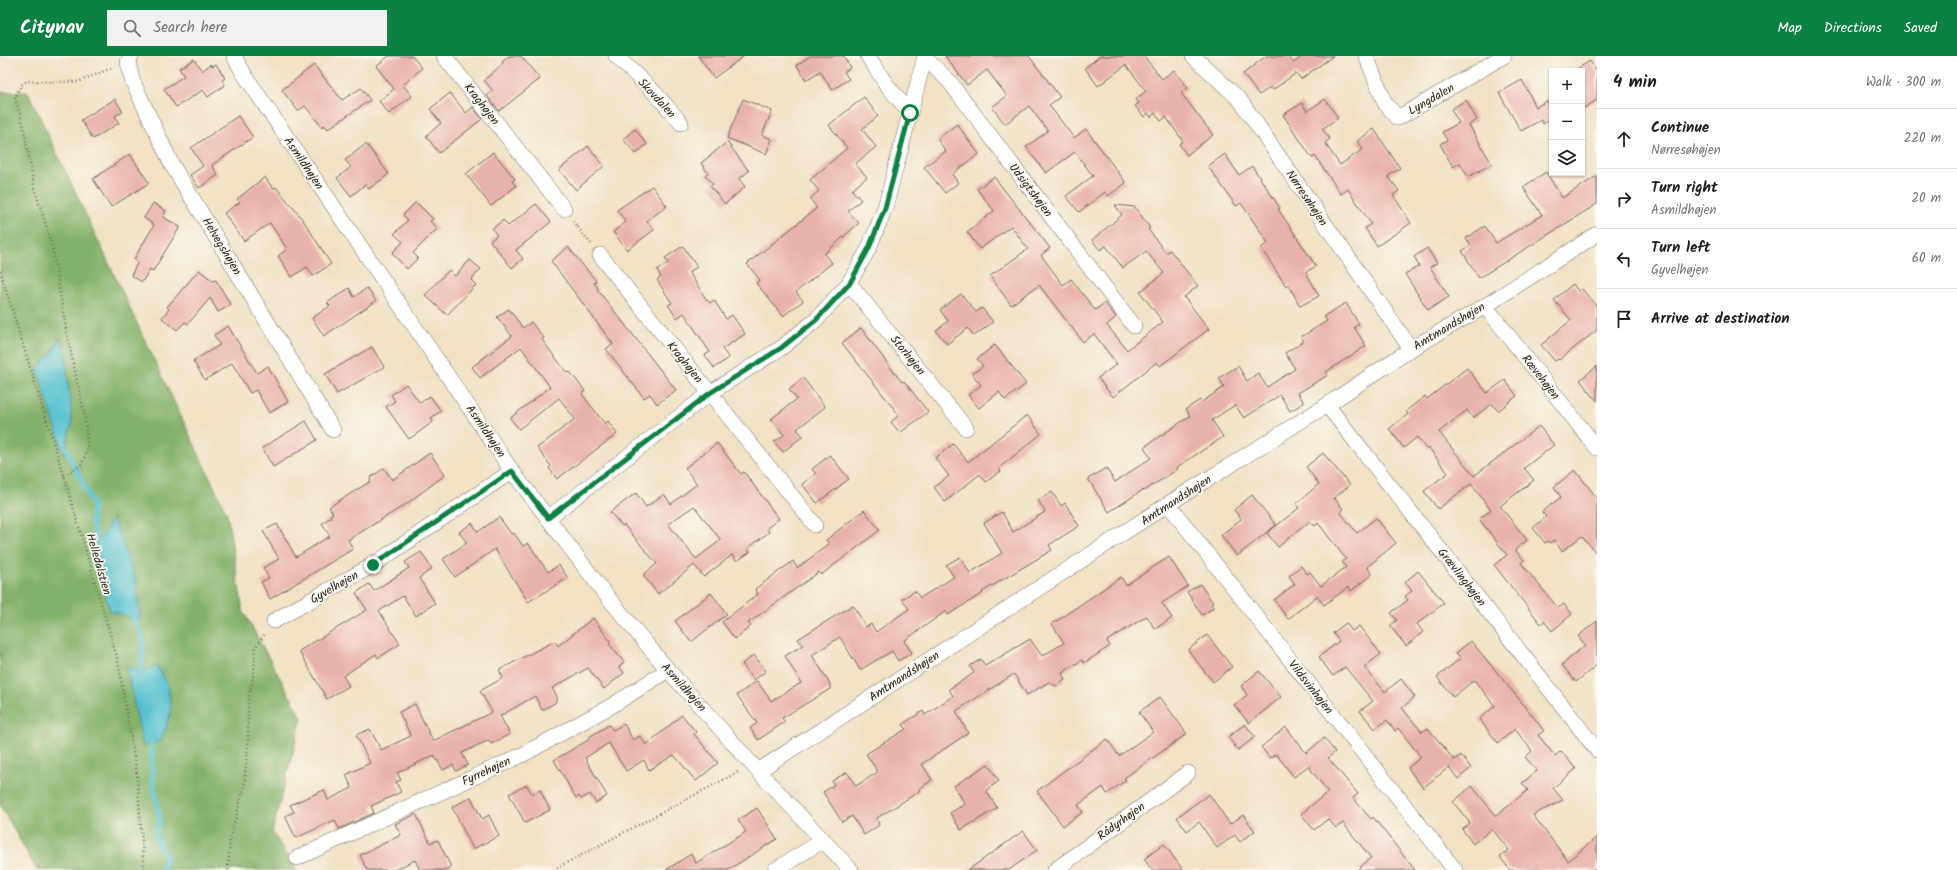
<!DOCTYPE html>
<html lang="en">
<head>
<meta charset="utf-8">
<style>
  :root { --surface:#fff; --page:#f2f2f2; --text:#222; --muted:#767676; --line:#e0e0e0; --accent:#0b8043 }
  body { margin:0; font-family:Kalam,sans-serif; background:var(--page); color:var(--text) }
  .controls { position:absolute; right:12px; top:12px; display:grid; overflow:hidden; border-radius:0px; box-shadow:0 1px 3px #0004 }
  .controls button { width:36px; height:36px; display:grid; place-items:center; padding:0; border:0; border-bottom:1px solid var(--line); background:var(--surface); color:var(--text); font:20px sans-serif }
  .stop { position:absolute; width:12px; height:12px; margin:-9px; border:3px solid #0b8043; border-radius:50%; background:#fff }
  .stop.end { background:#0b8043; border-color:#fff; box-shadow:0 1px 4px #0008 }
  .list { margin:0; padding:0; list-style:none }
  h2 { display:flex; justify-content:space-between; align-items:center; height:52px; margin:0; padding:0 16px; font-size:17px }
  h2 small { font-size:13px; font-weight:400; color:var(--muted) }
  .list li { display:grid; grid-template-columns:26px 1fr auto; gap:12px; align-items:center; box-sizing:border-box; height:60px; padding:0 16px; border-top:1px solid var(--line) }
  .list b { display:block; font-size:15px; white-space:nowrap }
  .list p { margin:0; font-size:13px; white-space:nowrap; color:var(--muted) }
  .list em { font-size:13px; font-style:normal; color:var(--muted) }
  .icon { flex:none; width:22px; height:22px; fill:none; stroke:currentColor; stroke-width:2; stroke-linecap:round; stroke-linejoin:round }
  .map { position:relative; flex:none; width:1597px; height:814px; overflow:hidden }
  header { display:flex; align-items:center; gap:24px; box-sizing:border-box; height:56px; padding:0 20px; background:var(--accent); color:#fff }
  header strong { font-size:19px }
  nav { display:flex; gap:22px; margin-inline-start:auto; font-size:14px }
  .search { width:280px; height:36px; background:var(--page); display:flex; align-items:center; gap:10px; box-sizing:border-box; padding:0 14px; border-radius:0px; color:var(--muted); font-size:15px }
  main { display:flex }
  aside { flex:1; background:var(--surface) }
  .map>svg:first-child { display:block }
</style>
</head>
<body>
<header>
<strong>Citynav</strong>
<div class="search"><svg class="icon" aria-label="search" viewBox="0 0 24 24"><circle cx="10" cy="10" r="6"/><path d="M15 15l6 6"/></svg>Search here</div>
<nav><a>Map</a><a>Directions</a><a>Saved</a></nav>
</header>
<main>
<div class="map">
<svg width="1597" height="814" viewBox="0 0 1597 814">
  <rect width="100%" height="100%" fill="#fbf7ec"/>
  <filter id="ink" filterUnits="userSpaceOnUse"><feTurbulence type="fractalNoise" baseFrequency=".025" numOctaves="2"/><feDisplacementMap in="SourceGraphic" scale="8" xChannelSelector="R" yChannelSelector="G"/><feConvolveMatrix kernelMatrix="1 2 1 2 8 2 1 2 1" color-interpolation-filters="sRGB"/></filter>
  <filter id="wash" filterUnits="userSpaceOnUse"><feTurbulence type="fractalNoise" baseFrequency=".012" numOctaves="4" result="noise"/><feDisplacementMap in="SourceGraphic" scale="16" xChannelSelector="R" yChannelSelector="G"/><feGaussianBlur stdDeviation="0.9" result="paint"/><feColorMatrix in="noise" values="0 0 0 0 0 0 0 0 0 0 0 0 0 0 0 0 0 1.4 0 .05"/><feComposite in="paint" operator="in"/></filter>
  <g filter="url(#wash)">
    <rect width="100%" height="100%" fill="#f2e1c4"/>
    <path fill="#85b26b" stroke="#586e4b" d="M0,36H28L227,458L243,555L302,662L272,776L297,814H37L0,749V668L2,634L0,623Z"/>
    <path fill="#55c1cf" stroke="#40767d" d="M61,281L66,304L72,366L64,398L37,313L51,298Z
      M113,462L136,525L140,564L110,555L89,488L103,480Z
      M157,610L168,629L171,655L162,684L143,690L126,611L141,615Z"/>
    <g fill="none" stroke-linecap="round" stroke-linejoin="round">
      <path stroke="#55c1cf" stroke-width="5" d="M66,392L93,449L92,465L96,484
        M132,561L143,584L141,615
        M152,687V721L160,765L157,774V785L166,801L163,814"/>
    </g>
    <g id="blocks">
      <path fill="#e9b2ac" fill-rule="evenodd" d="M389,0H412L422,12L403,29L412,40L389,58L379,45L394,33L376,10Z
        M509,0H521L540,23L499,55L487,40L493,35L484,24L503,8L502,6Z
        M698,0H744L714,22Z
        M810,0H844L850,12L844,16L849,23L832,34L820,15L806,24L797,9Z
        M945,0H1029L1060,41L1049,49L1074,82L1086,73L1126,127L1108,140L1105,136L1079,156L1066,140L1093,120L1075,96L1046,117L1026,91L1048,75L1029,50L1005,68L992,51L1007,40L987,14L967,29Z
        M1100,0H1144L1162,23L1174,14L1188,32L1181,37L1213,79L1187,99L1179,88L1183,85L1166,61L1161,65L1155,57L1151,61L1148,57L1144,61L1135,50L1139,47L1136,43L1146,35L1126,9L1098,30L1085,12Z
        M1266,0H1288L1293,7L1303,0H1333L1301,23L1296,17L1273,34L1271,31L1259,39L1243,18Z
        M194,3L202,15L211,8L212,10L216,8L225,22L222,24L225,29L208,41L203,34L176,51L164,33L184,20L179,12Z
        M1590,5L1597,16V44L1582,53V15L1575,14Z
        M314,9L342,44L361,32L370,44L328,73L324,69L322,71L305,50L298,55L282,34Z
        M1522,24L1536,51L1547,45L1552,55V62L1543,68L1541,64L1521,75L1499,37Z
        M450,37L466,57L473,51L482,63L439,97L426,80L441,67L430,53Z
        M864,41L878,60L862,73L876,91L855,108L867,121L852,134L861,144L848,155L859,167L824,198L832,207L796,236L803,245L783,260L756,227L760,224L747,208L817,152L810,143L819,135L810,124L847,92L829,69Z
        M115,43L123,56L115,60L119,67L93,83L81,64Z
        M743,43L772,55L762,79L772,83L766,98L727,82Z
        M1325,43L1338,62L1322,73L1330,83L1325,87L1340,109L1363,93L1357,85L1374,73L1400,112L1388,120L1399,135L1393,139L1411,167L1377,190L1365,172L1371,168L1348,133L1341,138L1315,100L1312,102L1283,59L1302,47L1307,55Z
        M1466,44L1477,64L1469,69L1492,108L1468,121L1460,107L1453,111L1440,88L1447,84L1442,76L1459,67L1451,53Z
        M238,60L253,81L212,109L218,119L199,132L190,119L203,110L191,92Z
        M957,68L979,98L952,118L958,127L945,137L924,111L946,95L937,83Z
        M635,73L647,88L636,98L623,83Z
        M727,86L749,115L739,123L745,131L725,148L710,130L713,128L705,119L708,117L701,107Z
        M366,88L389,118L369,133L366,128L351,140L337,122L351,111L345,104Z
        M588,90L604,110L576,134L559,114Z
        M493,96L515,123L512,125L516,130L491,150L466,118Z
        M130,98L149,127L111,151L93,123Z
        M1225,98L1239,119L1252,110L1280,152L1278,153L1316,210L1306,216L1319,240L1300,250L1288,228L1286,230L1261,192L1268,187L1241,147L1236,150L1208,110Z
        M1546,116L1562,142L1597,120V148L1479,222L1462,195L1471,189L1466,182L1485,170L1496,187L1542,159L1523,131Z
        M265,121L273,133L276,131L303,164L331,208L313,220L307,211L292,221L278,200L287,193L270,167L244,185L224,157L240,146L237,143Z
        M994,121L1050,192L1041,199L1063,229L1071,223L1095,254L1105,247L1116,261L1107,269L1127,294L1163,266L1140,236L1164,217L1146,195L1123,212L1106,190L1100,194L1092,184L1122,159L1115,149L1135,151L1150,172L1148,173L1166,197L1170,194L1198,230L1184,241L1209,273L1160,310L1157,306L1113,341L1098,322L1117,308L1094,278L1083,286L1039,229L1011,249L990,220L1028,193L1011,170L980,193L967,176L994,155L977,133Z
        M652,130L667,150L647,165L654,174L627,194L613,176L626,166L617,154Z
        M416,146L433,163L430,165L438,172L413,197L418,202L407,213L392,197L403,186L394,178L408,164L403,159Z
        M153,147L166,155L163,161L180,171L153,215L150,213L142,226L131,219L138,206L134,203L154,169L144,162Z
        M536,148L551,166L516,194L523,203L512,212L490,185L497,179L492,173L503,164L508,170Z
        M683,190L697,211L689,216L706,243L710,247L714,244L726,263L732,259L745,278L722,293L729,302L714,312L705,299L710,296L684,257L677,262L668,249L672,247L657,224L661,221L657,214L668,207L665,202Z
        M568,191L596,225L594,227L598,232L597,233L676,334L657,348L650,338L644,342L606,293L613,288L551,205Z
        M1427,192L1437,207L1430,211L1449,241L1428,254L1405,218L1419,210L1414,201Z
        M470,204L481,213L471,224L476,229L447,259L425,239L449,214L455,220Z
        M199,214L213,225L216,224L231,249L218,256L210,242L188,268L185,266L177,274L162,262L169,253L167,251Z
        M1573,228L1579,236L1582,233L1597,251V274L1559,304L1558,303L1555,305L1541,289L1571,264L1554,244Z
        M349,232L354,241L367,232L376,245L324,280L312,262L330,250L327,247Z
        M961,238L976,256L982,252L993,266L974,280L968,272L947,288L936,275L948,265L940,254Z
        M1346,247L1359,268L1354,271L1366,290L1326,316L1328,319L1298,337L1304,347L1290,355L1280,339L1244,362L1235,349L1212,364L1223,381L1177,411L1178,413L1144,435L1143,434L1109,456L1088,423L1106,412L1115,426L1151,402L1144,391L1190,360L1186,353L1200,344L1202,346L1224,331L1219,322L1238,310L1247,325L1258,317L1267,331L1295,313L1285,297L1304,285L1301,281L1327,265L1324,260Z
        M509,253L523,272L531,266L544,282L542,284L567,317L570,316L585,335L582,338L605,368L608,365L617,378L557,423L549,412L551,410L537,392L575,363L559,342L519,373L510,362L550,331L521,291L480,322L472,311L512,280L497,261Z
        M228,270L257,317L268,310L288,346L269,357L256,334L250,337L232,307L205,324L193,305L220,289L214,279Z
        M861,272L897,320L902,326L904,325L928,356L900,377L891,366L899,359L842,287Z
        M995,289L1026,328L1005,344L999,336L979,352L968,339L981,329L972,318L983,310L977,303Z
        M372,291L384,311L337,338L325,318Z
        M1597,310V345L1580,324Z
        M1467,312L1487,337L1505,324L1517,340L1498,355L1492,348L1473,362L1467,354L1439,376L1474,420L1539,370L1554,389L1524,412L1534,424L1500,450L1527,484L1515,494L1524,504L1521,507L1558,552L1564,548L1572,558L1552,575L1544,565L1541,568L1494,509L1507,499L1479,463L1491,454L1471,428L1438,453L1424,435L1448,417L1429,392L1427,394L1417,381L1404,392L1389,373L1408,358L1406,355L1425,340L1427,343Z
        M803,322L825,351L797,373L803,380L783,396L774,386L784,379L771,363L797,343L789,333Z
        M406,328L420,347L430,340L441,355L431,362L433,366L409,383L386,351L395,345L391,339Z
        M1027,359L1041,378L999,412L1001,415L986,426L980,418L945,446L934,431L949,420L935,402L953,388L968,406Z
        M306,365L317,384L273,411L262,392Z
        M717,387L741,418L744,416L779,463L767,472L769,476L747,493L750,496L737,505L732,499L704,521L694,509L658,538L643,519L657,508L624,469L622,470L610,456L636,437L646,451L664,438L671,448L697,428L685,412ZM694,450L721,484L696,503L668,468Z
        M430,397L445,419L405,449L348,484L353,493L270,543L261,526L269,522L263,512L279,503L263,475L277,468L296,501L330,480L322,467L331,461L330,459L333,457L329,451L371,425L370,422L384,412L392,424Z
        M1323,397L1350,429L1334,442L1343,453L1340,456L1357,477L1376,462L1396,487L1367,511L1372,518L1351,535L1348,531L1324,549L1317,540L1288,563L1274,544L1295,528L1289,520L1301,510L1307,518L1310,516L1321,530L1346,511L1342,506L1346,503L1318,467L1315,470L1310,465L1278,491L1267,477L1299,452L1296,448L1319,428L1306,411Z
        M830,399L849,423L817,447L802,428L816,418L812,413Z
        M1575,414L1597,442V498L1582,480L1562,495L1554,484L1550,487L1548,485L1545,487L1533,472L1546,461L1542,456L1561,441L1554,431Z
        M1052,436L1061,450L1065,447L1079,470L1049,489L1052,494L982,536L983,537L948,559L946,555L904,585L912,597L898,605L892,595L860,614L840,581L812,599L830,628V633L782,662L785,666L758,684L750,672L757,667L737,639L757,625L771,645L801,627L785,600L803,589L798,583L853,549L866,571L871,568L876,576L909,553L902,543L915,535L920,542L954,521L946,509L960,501L970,517L1002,497L984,467L1002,456L1013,476L1045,456L1038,444Z
        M1252,439L1276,469L1237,500L1221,479L1241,463L1234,454Z
        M864,454L880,474L821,519L819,516L748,567L751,570L735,583L722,566L758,538L755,533L793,505L797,512L829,488L826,484Z
        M499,461L512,479L514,477L523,490L528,487L548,516L559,509L568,522L528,546L495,493L455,521L443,503L467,487L459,476L472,467L478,476Z
        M421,496L432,513L419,522L435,547L416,560L403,540L379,555L400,588L378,602L376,598L343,620L349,630L327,643L299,595L367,554L356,537L369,528L374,535L409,512L405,506Z
        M1169,501L1188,530L1162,547L1172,562L1155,573L1147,560L1107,585L1110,590L1084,607L1082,604L1062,617L1065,624L1056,630L1049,626L1027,639L1014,618L956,655L968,677L922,708L932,724L919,733L920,735L877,762L879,769L864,779L852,760L842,766L823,736L834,729L832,725L847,716L856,730L878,716L866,698L906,673L903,668L923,655L925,659L953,640L949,633L974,617L970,610L981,603L985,610L1030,583L1042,600L1064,587L1052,568L1121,521L1126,529Z
        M1418,515L1444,547L1417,568L1423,576L1406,590L1390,570L1397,564L1391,557L1408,544L1405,540L1412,535L1405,526Z
        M1200,528L1213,547L1211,548L1213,552L1202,559L1187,536Z
        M711,537L727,558L691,586L675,565Z
        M593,562L611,586L609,588L624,606L619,611L624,617L604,633L588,612L552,632L557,641L555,647L542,654L535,640L500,660L510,678L491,688L489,684L462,697L468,709L456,715L453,709L443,714L434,699L397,717L401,724L396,726L401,736L371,750L374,757L339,773L335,764L296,782L285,760L294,756L290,749L324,734L328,744L352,732L346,719L370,707L356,679L370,673L381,694L411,680L399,656L415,648L433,685L492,656L480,635L503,622L499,614L555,585L558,590Z
        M1597,565V609L1576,626L1562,609L1585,589L1578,580Z
        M1346,567L1352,575L1359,570L1381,598L1364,611L1385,636L1401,623L1415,641L1402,652L1422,676L1428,672L1454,704L1461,699L1471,712L1458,723L1449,711L1423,732L1408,712L1421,701L1398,672L1395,675L1387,664L1375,673L1360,655L1373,645L1345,611L1333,620L1319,601L1339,585L1333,577Z
        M1207,579L1232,611L1213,626L1188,594Z
        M1471,585L1532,659L1544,675L1538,679L1555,700L1561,695L1576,713L1553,732L1563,744L1533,759L1568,805L1597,781V814H1510L1500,801L1509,794L1492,773L1473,788L1462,773L1470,767L1453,746L1472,730L1496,760L1528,734L1522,727L1537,715L1525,701L1532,695L1515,673L1498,687L1479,663L1495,650L1474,624L1453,641L1437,621L1461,602L1456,597Z
        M754,599L766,615L754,624L742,608Z
        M1259,615L1281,641L1249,667L1234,649L1247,639L1241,630Z
        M1160,641L1187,678L1124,722L1126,724L1107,738L1103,731L1078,749L1083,756L1063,770L1037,735L1107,683L1119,700L1153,676L1139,656Z
        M682,659L696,676L694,678L718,707L696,725L674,699L649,714L644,704L626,715L609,687L585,702L607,740L596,747L590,738L581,743L579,740L576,742L554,704L590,683L589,681L609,669L613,674L624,668L633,684L640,680L646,689Z
        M1245,668L1255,681L1238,694L1228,681Z
        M1286,671L1306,697L1324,682L1335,696L1328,702L1358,738L1353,742L1371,763L1373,761L1415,814H1357L1371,802L1343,767L1336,772L1328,763L1314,774L1301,758L1328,736L1308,710L1294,721L1276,698L1270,702L1261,691Z
        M988,708L999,725L986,734L997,752L961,774L950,757L965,748L954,730Z
        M527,729L532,738L540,734L550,754L525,767L509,738Z
        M1209,738L1230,768L1243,759L1255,775L1240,786L1235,779L1217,792L1199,766L1187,775L1177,761Z
        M471,741L482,763L489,759L499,780L473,793L452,751Z
        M757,752L777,783L728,814H666L691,798L696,807L746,776L738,764Z
        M416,758L430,787L438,784L451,811L444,814H420L415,804L394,814H367L360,799L401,779L395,768Z
        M1023,775L1037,794L1009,814H968Z
        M1164,788L1183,814H1152L1144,803Z"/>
    </g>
  </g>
  <g filter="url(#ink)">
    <use href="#blocks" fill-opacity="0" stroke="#716b61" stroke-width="1"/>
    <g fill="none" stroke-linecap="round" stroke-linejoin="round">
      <defs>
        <path id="minor" d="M131,0L128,6L132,24L172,109L333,374
          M234,0L244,18L512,415L606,539L668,614L758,715L851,814
          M444,0L564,153
          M616,0L654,36L681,67
          M868,0L886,28L910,57
          M1193,0L1240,44L1411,293
          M1366,0L1385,47L1398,62L1504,0
          M924,1L949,25L1134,270
          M600,199L815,469
          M849,227L966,372
          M1485,250L1597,392
          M1327,349L1597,694
          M1168,448L1455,814
          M548,462L710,337L781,292L816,264L849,227L869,192L885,152L925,0
          M274,565L373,509L512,415
          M758,715L1168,448L1327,349L1411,293L1485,250L1597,178
          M297,802L522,699L613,649L668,614
          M775,814L824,784
          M1055,814L1188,717"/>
      </defs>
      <use href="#minor" stroke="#716b61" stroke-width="16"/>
      <path stroke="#716b61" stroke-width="2.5" stroke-dasharray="1 3" stroke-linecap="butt" d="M573,165L591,188
        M0,215L64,420L118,605L137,719L144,814
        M64,420L82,408L88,392L84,356L67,279L52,190L34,130L23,68L15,42L21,29L27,25L78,26L114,11
        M228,814L230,783L244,732L248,687V647L254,616L255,591L266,577
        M553,814L738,716"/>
      <use href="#minor" stroke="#fff" stroke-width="15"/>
    </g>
  </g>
  <g fill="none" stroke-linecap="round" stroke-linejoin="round" filter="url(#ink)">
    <path stroke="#0b8043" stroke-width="5" d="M373,509L512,415L548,462L710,337L781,292L816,264L850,227L869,192L885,152L910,57"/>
  </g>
  <g text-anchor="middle" stroke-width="3.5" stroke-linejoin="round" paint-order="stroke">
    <g font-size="12" fill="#2b2b2b" stroke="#fbf7ec">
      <text transform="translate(657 42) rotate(47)" y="4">Skovdalen</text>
      <text transform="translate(1431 43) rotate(-30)" y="4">Lyngdalen</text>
      <text transform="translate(482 48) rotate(52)" y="4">Kraghøjen</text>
      <text transform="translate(304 107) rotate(56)" y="4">Asmildhøjen</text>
      <text transform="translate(1031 134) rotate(53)" y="4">Udsigtshøjen</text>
      <text transform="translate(1307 142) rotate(56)" y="4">Nørresøhøjen</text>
      <text transform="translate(222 190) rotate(59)" y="4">Helvegshøjen</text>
      <text transform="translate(1449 270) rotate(-31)" y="4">Amtmandshøjen</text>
      <text transform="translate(908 299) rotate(51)" y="4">Storhøjen</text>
      <text transform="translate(685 306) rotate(51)" y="4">Kraghøjen</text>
      <text transform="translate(1541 321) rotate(52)" y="4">Rævehøjen</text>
      <text transform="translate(486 375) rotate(56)" y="4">Asmildhøjen</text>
      <text transform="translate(1176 444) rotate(-33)" y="4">Amtmandshøjen</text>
      <text transform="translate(99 508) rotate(74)" y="4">Helledalstien</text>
      <text transform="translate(1462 521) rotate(52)" y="4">Grævlinghøjen</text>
      <text transform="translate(334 531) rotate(-30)" y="4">Gyvelhøjen</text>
      <text transform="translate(904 620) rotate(-33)" y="4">Amtmandshøjen</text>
      <text transform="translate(684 631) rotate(48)" y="4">Asmildhøjen</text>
      <text transform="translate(1311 631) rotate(52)" y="4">Vildsvinhøjen</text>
      <text transform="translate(486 715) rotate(-25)" y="4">Fyrrehøjen</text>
      <text transform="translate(1121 765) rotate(-36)" y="4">Rådyrhøjen</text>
    </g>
  </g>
</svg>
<div class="controls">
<button>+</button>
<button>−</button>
<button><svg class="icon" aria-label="layers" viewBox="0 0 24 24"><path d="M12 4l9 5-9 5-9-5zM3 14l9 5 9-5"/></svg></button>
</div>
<div class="stop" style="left:910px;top:57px"></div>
<div class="stop end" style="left:373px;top:509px"></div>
</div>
<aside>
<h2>4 min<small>Walk · 300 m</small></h2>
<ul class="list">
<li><svg class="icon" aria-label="ahead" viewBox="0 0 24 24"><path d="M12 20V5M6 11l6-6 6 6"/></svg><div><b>Continue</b><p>Nørresøhøjen</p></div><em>220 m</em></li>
<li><svg class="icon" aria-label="right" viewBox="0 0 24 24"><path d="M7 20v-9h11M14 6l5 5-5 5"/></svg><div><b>Turn right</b><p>Asmildhøjen</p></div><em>20 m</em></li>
<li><svg class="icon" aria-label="left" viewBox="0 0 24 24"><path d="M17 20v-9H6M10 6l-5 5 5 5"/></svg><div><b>Turn left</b><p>Gyvelhøjen</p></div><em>60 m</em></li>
<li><svg class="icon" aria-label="arrive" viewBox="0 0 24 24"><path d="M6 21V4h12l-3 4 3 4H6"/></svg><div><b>Arrive at destination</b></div></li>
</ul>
</aside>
</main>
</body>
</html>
